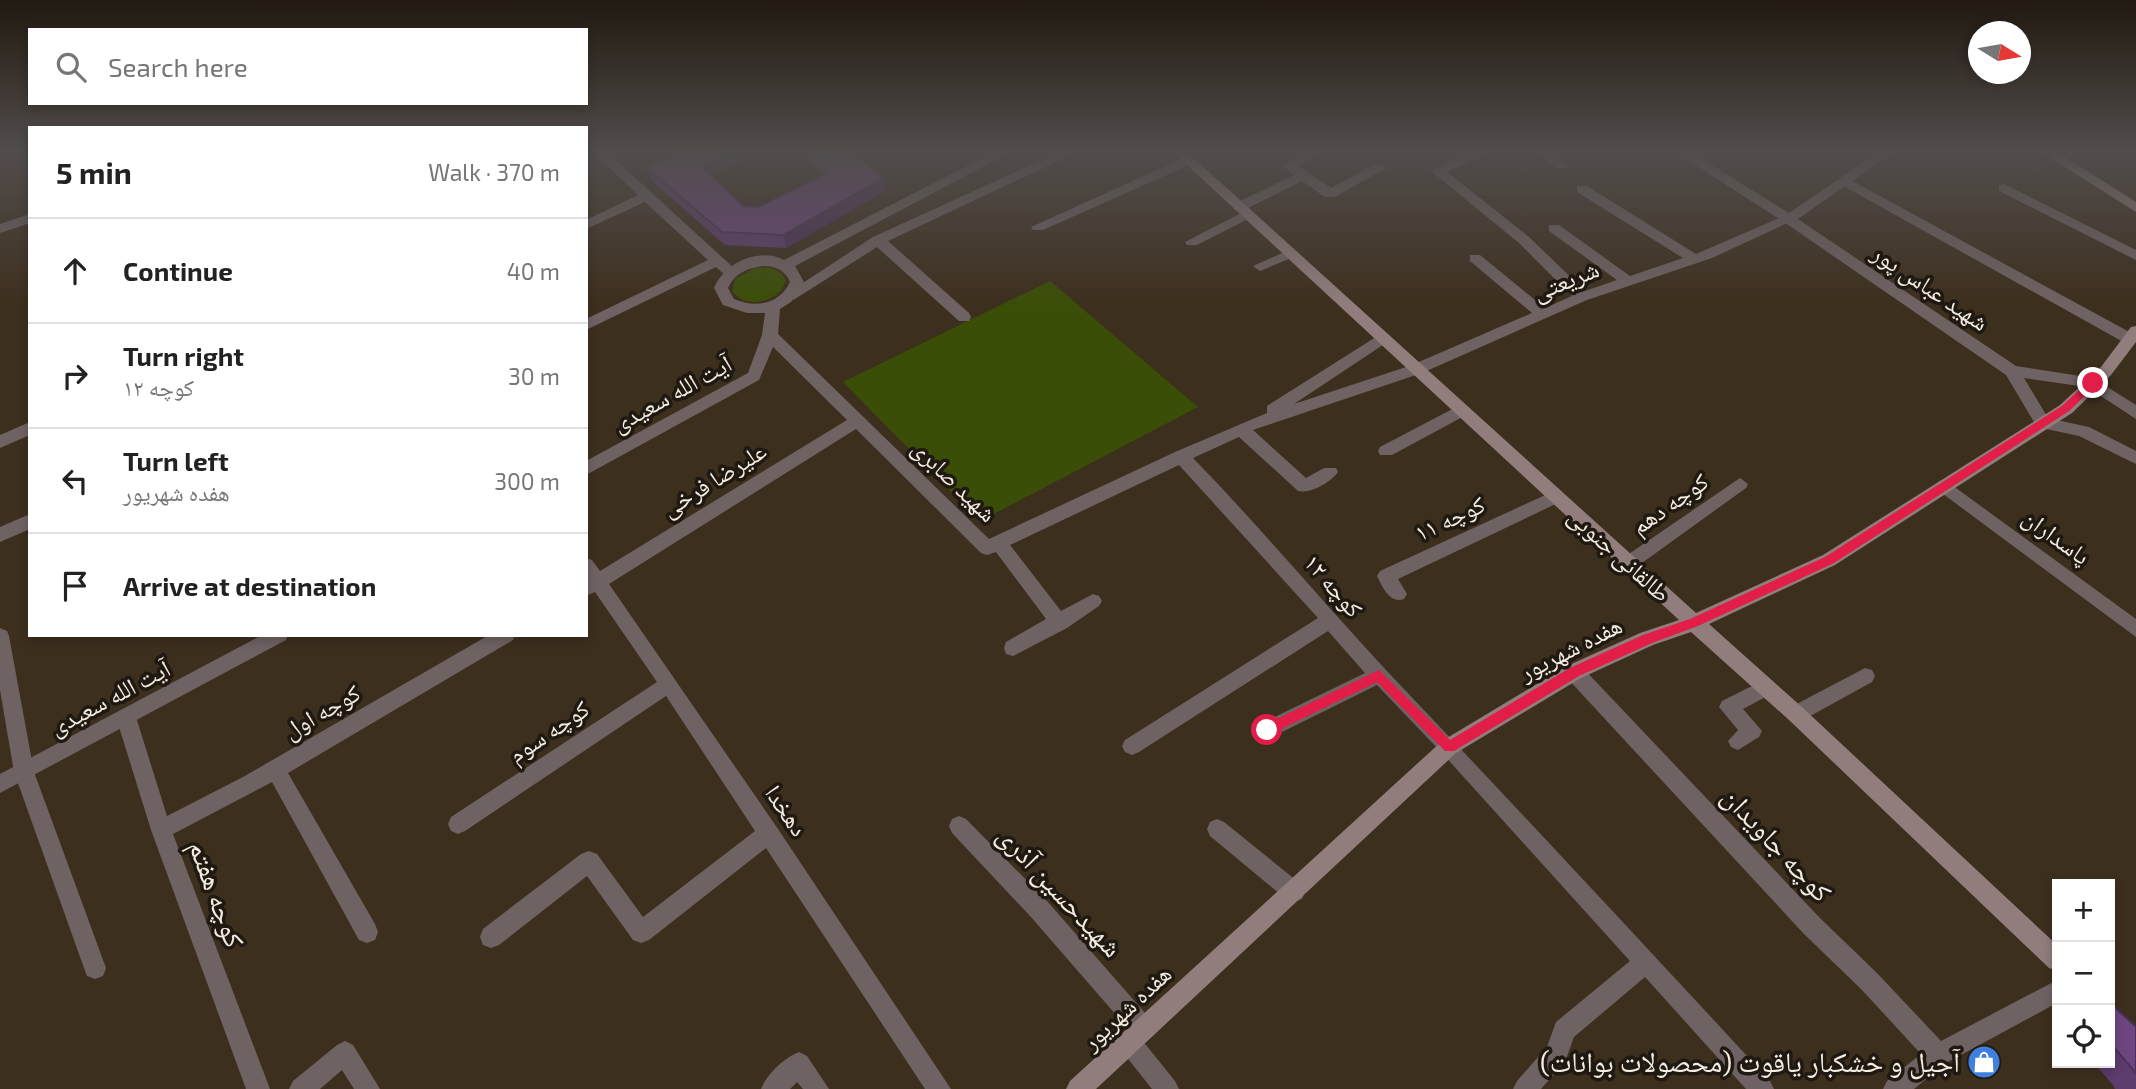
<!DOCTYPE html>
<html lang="en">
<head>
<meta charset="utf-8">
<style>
  :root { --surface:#fff; --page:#f2f2f2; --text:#222; --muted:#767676; --line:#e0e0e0 }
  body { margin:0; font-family:"Exo 2","Noto Naskh Arabic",sans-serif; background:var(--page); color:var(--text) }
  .controls { position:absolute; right:21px; bottom:21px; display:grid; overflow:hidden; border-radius:0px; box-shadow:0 4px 10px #0003 }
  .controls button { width:63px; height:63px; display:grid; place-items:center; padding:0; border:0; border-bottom:2px solid var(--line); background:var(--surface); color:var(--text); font:35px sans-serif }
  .compass { position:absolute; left:1968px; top:21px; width:63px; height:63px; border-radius:50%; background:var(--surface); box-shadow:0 4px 10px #0003; rotate:101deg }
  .stop { position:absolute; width:21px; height:21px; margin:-16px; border:5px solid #e11d48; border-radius:50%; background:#fff }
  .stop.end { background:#e11d48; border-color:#fff; box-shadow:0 2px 7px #0008 }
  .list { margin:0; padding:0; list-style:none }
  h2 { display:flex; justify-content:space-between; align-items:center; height:91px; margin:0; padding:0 28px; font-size:30px }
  h2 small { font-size:23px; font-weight:400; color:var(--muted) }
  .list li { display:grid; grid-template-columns:46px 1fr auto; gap:21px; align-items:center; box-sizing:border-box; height:105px; padding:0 28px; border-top:2px solid var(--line) }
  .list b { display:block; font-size:26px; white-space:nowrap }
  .list p { margin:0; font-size:23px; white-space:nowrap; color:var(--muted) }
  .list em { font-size:23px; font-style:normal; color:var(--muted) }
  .icon { flex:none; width:38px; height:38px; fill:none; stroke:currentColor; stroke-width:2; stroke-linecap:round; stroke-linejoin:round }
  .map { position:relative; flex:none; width:2136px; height:1089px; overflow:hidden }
  .search { position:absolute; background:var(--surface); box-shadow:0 4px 10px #0003; left:28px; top:28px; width:560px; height:77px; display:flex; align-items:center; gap:18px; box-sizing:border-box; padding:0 24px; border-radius:0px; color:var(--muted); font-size:26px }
  .panel { position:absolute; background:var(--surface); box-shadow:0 4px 10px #0003; left:28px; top:126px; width:560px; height:511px; border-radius:0px }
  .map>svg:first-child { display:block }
</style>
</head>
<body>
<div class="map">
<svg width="2136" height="1089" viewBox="0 0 2136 1089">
  <rect width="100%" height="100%" fill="#3d2f1e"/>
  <path fill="#3b4e07" d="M755,268C767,267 780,267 786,280L781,291C768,303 744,308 732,291L735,279Z
    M1050,281L1198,407L980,521L843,382Z"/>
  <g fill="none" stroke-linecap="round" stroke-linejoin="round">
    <path fill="#6f6262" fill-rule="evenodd" d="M593,152H607L735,269V275H725L716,267L586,330V319L708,260L645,202L586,229V220L638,195Z
      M1059,152H1077L888,241L969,313L971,317L969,321H959L877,247L795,299L790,301L783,296L873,237Z
      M1303,152H1319L1299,166L1331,188L1374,165H1384L1386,168L1335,197H1325L1302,181L1244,210H1234V204L1294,175L1283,166Z
      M1470,152H1488L1447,172L1529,237L1585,291L1617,280L1549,231V225H1559L1630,276L1683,258L1577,192V186H1587L1696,254L1784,216L1789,215L1796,219L1712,258L1587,300L1422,373L1253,430L1306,478L1324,468H1336L1338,472C1331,482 1311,494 1298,491L1239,437L1193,458C1260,527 1321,600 1386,670C1515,806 1643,943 1770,1081L1774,1089H1746L1645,977L1574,1037L1565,1062L1541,1089H1513L1517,1081L1547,1047L1556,1022L1630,961L1442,753L1377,685L1274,736L1267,739L1260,736L1257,730L1260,724L1365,673L1328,631L1139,752L1132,755L1125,752L1122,746L1125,740L1318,618L1179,465L1010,545L1061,611L1093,594L1099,596L1102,601L1099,606L1067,628L1013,656L1006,654L1004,648L1006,642L1046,619L996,552L987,555L981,553L856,429L609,584L776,826L951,1089H925L766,848L649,940L641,943L633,940L587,876L499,945L491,948L483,945L480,937L483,929L581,854L589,851L597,854L643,917L755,831L666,696L465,831L458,834L451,831L448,824L451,817L657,682L595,592L586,596V558L592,560L600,571L847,420L765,339L762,335L765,331H775L989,539L1175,452L1267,413V406L1379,335H1389L1392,339L1294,404L1412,365L1532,313L1470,261V255H1480L1545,308L1572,296L1519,243L1431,171Z
      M1536,152H1551L1568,165L1566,168H1556Z
      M1188,156L1194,160L1193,163L1043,230H1033L1031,227Z
      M1845,177L2135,335L2136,342L2125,343L1840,184V178Z
      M2004,184L2136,250V260L1999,191V185Z
      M1247,210L1252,211V217L1197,245H1187L1185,242Z
      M30,214V223L0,233V224Z
      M1291,249L1298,253L1296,256L1260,271L1253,266Z
      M2093,378L2136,405V419L2087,387L2085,383Z
      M1462,404L1470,410L1468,414L1392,455H1380L1378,451L1380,447Z
      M2043,417L2089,427L2136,451V464L2079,436L2037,427L2035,423Z
      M30,422V435L0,448V435Z
      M1740,478L1748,484L1746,488L1635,568H1623L1620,563L1623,558Z
      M1945,480L2136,619V637L1939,491L1937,486L1939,481Z
      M1554,491L1560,492L1562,497L1560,502L1398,579L1407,594L1404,599C1390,604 1383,588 1377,576L1380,571Z
      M30,514V529L0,542V527Z
      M0,628L7,631L9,636L34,772L106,968L103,976L95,979L87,976L84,968L14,772L0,690Z
      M489,635H515L513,640L288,773L375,924L378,932L375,940L367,943L359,940L272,782L173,834L270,1089H246L151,830L116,717L119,711L126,708L133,711L136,717L167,816L243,777Z
      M1574,664L1581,666L1820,918L1877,973L1941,1041L2057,980V1003L1946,1063L1914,1089H1883L1887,1081L1921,1054L1861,989L1804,934L1567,678L1565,672L1567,666Z
      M1865,668L1872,670L1875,676L1872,682L1803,720L1796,723L1789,720L1786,714L1789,708Z
      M1766,679L1773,681L1776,687L1773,693L1743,709L1762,731L1759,737L1738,750L1731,747L1728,741L1738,730L1719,707L1722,701Z
      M959,816L966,819L1047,901L1152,1021L1156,1029L1152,1037L1142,1040L1175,1081L1179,1089H1152L1121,1050L1117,1042L1121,1034L1130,1031L1031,917L952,833L949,826L952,819Z
      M1217,819L1224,822L1302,885L1305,892L1302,899L1294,902L1286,899L1210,836L1207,829L1210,822Z
      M345,1041L353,1045L380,1089H354L342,1070L320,1089H289L293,1081L337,1045Z
      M799,1052L807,1056L829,1089H803L797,1082L790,1089H761C767,1074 784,1058 799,1052Z"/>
    <path fill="#6f6262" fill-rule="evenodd" d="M994,152H1011L795,266L804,282L791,302L780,309L778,335L759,380L586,475V461L748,373L762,335L765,313H747L723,305L714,288C725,263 758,247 784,260ZM763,266C776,266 785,270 790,282C779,305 755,308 734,299L728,288C735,273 747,268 763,266Z
      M1675,152H1691L1789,213L1878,152H1893L1798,219L2016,366L2093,378L2101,383L2093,388L2024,378L2051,423L2043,429L2037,427L2006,375L1784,222Z
      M262,635H288L286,640L0,793V774Z"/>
    <path fill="#907d7c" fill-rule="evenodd" d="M1173,152H1187L1696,613L1823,555L2060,405L2101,367L2131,327L2136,326V342L2111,375L2072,413L1835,565L1709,624L1803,708L2057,945V971L2049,968L1789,720L1691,632L1653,645L1581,678L1456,753L1096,1089H1066L1070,1081L1442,741L1567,666L1640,633L1679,620Z
      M2041,152H2057L2136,202V212Z"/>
  </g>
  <path fill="#5e3c6d" d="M683,152H760L712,175L743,206L759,207L825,174L798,152H852L885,191L786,248L725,245L652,181L647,168Z
    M2110,1003L2136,1027V1089H2115L2113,1085L2094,1063H2110Z
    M2057,1010V1020L2052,1014Z"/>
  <path fill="#4c3159" d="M729,152H760L712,175L708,181L704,168L708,162Z
    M883,178L885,191L786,248L783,235Z"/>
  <path fill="#6d467f" stroke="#4c3159" stroke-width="2" d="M683,152H729L708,162L704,168L743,206L759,207L827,173L829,167L811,152H852L883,178L783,235L722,232L647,168Z
    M2110,1003L2136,1027V1073L2110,1043Z"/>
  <linearGradient id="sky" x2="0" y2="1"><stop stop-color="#221a10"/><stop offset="0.5" stop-color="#514d4c"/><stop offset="1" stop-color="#514d4c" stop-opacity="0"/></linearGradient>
  <rect width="2136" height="305" fill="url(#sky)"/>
  <path fill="#e11d48" d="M2089,381L2098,383L2069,411L1834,563L1698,626L1652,643L1579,676L1454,751H1445L1377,682L1271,734H1262L1260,730L1262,726L1379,670L1450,740L1570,668L1643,635L1690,619L1825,557L2062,406Z"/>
  <defs>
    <symbol id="shop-disc" viewBox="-11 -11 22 22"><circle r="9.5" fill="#3f7fe0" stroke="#1f1911"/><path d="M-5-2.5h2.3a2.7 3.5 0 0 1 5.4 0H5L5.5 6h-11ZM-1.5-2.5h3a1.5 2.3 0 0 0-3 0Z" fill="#fff"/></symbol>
  </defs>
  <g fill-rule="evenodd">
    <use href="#shop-disc" x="1965" y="1043" width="38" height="38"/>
  </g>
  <g text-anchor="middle" stroke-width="7" stroke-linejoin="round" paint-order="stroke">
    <g font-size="24" fill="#f5ece1" stroke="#1f1911">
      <text transform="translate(1566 281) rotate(-22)" y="8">شریعتی</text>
      <text transform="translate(1930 288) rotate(34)" y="8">شهید عباس پور</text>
      <text transform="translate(672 394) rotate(-29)" y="8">آیت الله سعیدی</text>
      <text transform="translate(714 480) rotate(-32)" y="8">علیرضا فرخی</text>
      <text transform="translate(954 481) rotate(44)" y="8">شهید صابری</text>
      <text transform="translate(1670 504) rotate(-35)" y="8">کوچه دهم</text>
      <text transform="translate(1450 519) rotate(-25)" y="8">کوچه ۱۱</text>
      <text transform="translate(2056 537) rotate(36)" y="8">پاسداران</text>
      <text transform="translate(1619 555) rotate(42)" y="8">طالقانی جنوبی</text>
      <text transform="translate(1333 586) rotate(49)" y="8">کوچه ۱۲</text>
      <text transform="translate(1571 649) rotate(-27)" y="8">هفده شهریور</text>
      <text transform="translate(110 698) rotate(-28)" y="8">آیت الله سعیدی</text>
      <text transform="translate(322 712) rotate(-30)" y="8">کوچه اول</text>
      <text transform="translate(549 732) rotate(-34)" y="8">کوچه سوم</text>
      <text transform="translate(786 811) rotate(56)" y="8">دهخدا</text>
      <text transform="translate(1127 1008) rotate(-43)" y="8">هفده شهریور</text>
    </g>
    <g font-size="28" fill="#f5ece1" stroke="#1f1911">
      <text transform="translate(1777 844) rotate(47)" y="10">کوچه جاویدان</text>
      <text transform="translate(1060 891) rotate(47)" y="10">شهیدحسین آذری</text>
      <text transform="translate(217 894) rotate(70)" y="10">کوچه هفتم</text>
    </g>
    <g font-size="28" fill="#f5ece1" stroke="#1f1911" text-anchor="end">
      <text x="1960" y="1072">آجیل و خشکبار یاقوت (محصولات بوانات)</text>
    </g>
  </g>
</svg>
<div class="controls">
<button>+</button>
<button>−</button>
<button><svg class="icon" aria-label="locate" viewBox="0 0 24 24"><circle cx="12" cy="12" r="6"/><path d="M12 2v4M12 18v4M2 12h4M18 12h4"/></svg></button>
</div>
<svg class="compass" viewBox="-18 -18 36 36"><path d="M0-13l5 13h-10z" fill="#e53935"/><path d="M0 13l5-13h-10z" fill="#767676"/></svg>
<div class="stop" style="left:1267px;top:730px"></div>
<div class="stop end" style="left:2093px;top:383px"></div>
<div class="search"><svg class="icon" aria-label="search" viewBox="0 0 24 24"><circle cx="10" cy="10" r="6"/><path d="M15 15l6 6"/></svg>Search here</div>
<section class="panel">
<h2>5 min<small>Walk · 370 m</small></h2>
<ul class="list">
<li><svg class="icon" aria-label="ahead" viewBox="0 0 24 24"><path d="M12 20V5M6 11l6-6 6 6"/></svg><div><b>Continue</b></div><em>40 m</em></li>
<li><svg class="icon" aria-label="right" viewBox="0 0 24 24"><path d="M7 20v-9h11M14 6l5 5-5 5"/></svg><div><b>Turn right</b><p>کوچه ۱۲</p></div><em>30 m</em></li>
<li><svg class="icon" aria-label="left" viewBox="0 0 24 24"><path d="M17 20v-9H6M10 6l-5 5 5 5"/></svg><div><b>Turn left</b><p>هفده شهریور</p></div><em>300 m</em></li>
<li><svg class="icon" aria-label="arrive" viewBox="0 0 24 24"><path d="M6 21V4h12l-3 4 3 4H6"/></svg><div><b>Arrive at destination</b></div></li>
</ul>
</section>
</div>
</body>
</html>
